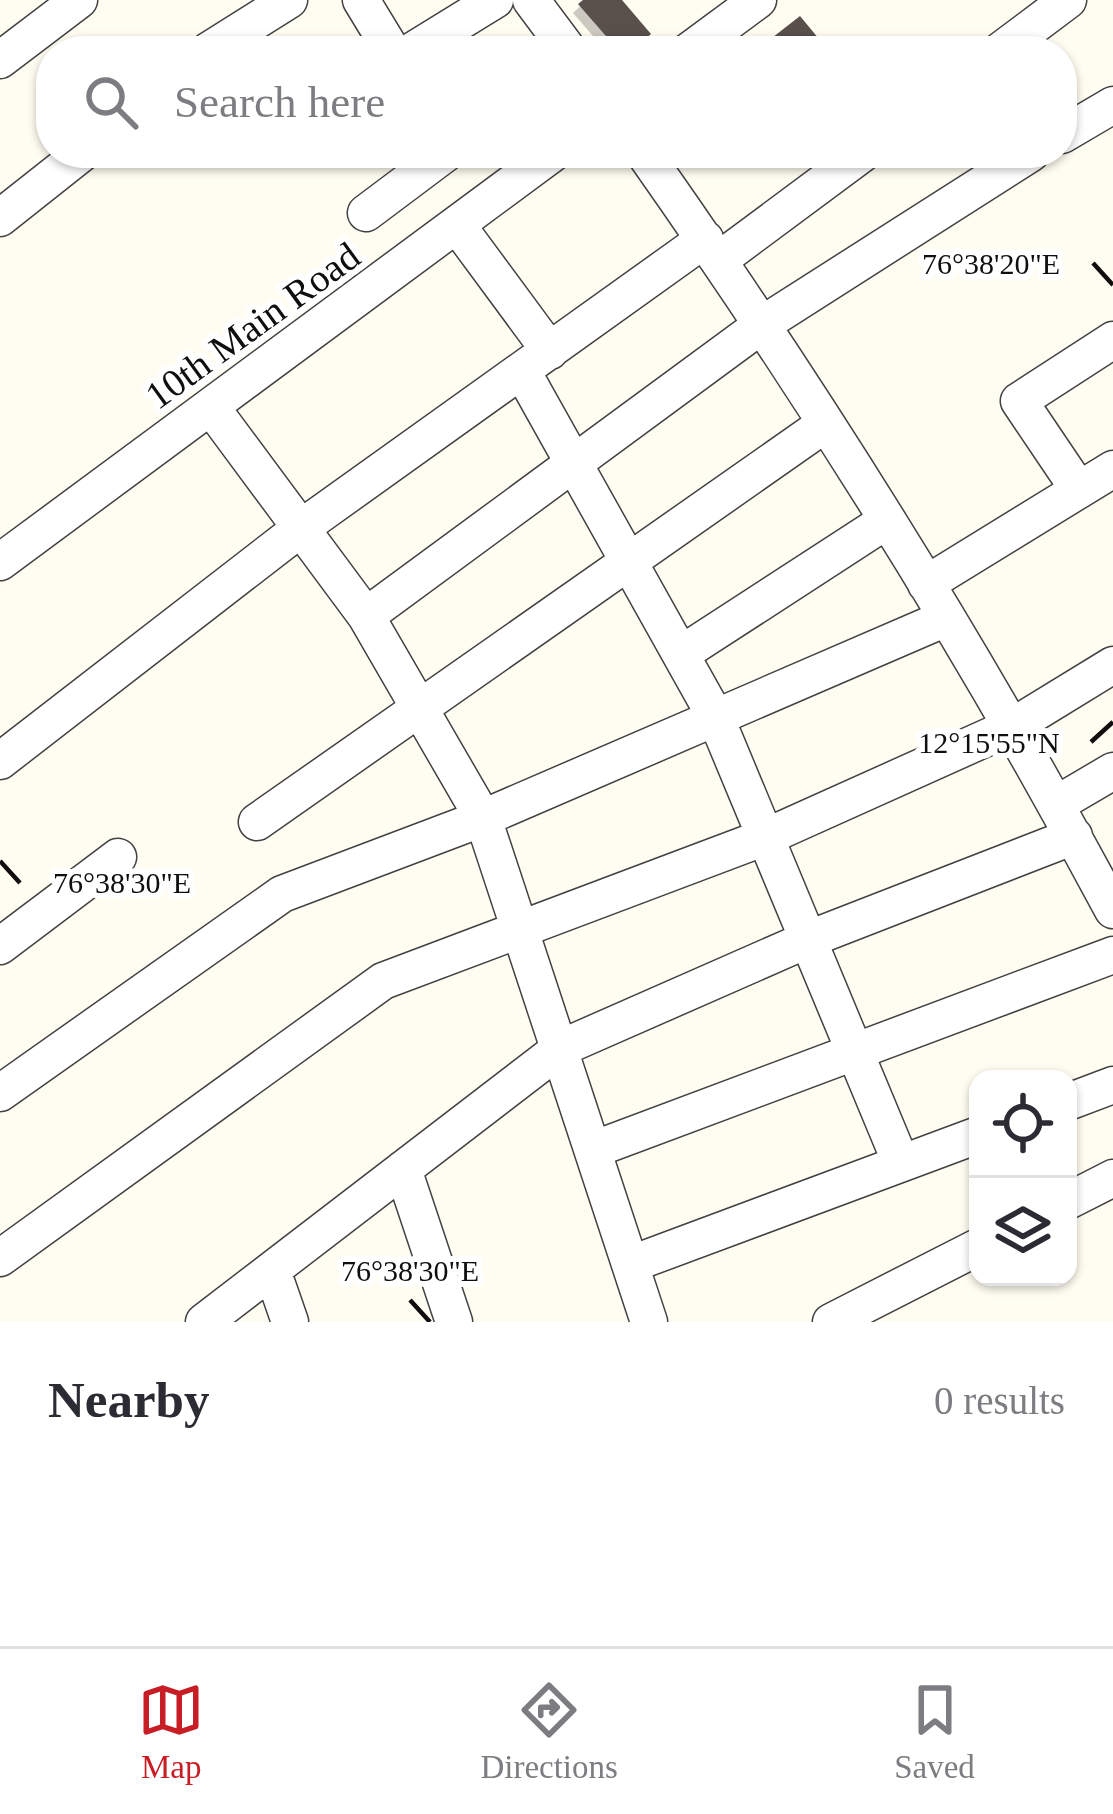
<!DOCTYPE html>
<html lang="en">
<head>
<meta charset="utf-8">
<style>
  :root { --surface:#fff; --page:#f2f2f3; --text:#2b2b33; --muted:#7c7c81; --line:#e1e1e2; --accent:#c91d25 }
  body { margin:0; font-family:Georgia,serif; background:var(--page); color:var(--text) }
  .controls { position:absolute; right:36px; bottom:36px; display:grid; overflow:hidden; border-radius:24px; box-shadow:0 3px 9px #0004 }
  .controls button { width:108px; height:108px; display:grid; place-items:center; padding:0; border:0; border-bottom:3px solid var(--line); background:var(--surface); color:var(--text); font:60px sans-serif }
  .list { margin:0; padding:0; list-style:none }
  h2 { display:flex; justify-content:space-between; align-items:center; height:156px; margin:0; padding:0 48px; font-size:51px }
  h2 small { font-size:39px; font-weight:400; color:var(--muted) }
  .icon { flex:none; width:66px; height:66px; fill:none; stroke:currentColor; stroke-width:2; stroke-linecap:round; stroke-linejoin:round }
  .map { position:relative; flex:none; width:1113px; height:1322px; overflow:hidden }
  .search { position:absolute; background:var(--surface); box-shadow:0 3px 9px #0004; left:36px; right:36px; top:36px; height:132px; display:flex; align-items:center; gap:30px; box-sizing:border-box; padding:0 42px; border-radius:48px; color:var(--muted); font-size:45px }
  .sheet { height:324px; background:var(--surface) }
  nav { display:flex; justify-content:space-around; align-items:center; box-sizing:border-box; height:168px; border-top:3px solid var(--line); background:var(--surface); font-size:33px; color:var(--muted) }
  nav a { display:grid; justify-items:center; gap:6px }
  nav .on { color:var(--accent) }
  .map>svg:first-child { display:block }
</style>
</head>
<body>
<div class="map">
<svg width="1113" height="1322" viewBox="0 0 1113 1322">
  <rect width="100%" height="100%" fill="#fffcf1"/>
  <path fill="#0003" d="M587,0H618L628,51H606L573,13Z"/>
  <path fill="#59504b" d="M583,0H622L651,34L632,51H619L578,4Z
    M800,16L829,51H776L768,41Z"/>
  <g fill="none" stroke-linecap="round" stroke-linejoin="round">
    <defs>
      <path id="minor" d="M361,0L392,51
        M531,0L569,51
        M208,51L289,0
        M412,51L495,0
        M689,51L758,0
        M1000,51L1068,0
        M0,60L79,0
        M1062,135L1113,105
        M644,153C815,396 973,648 1113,910
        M366,213L446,153
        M0,218L82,153
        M457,225L550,351
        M719,260L863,153
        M522,371L715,716L901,1163
        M211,407L366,616L483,818L649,1322
        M1079,490L1019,401L1113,340
        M0,562L553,153
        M926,584L1113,469
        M366,616L763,324L1031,153
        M681,654L886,521
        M0,761L301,528L705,239
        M1057,804L1113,771
        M257,822L825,424
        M0,946L118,857
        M0,1093L282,894L483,818L946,618
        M1068,1102L1113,1085
        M595,1149L1113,955
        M403,1169L454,1322
        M1068,1201L1113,1178
        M0,1258L383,981L768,836L1015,725L1113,665
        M634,1263L978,1135
        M272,1270L290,1322
        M204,1322L561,1048L809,939L1074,836
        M831,1322L978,1247"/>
    </defs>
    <use href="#minor" stroke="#424242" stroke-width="39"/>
    <use href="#minor" stroke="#fff" stroke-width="36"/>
  </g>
  <path fill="none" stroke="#0f0f0f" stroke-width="4.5" d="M1093,263L1113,285M1091,742L1113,722M0,861L20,883M410,1300L430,1322"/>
  <g text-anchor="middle" stroke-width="12" stroke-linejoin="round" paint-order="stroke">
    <g font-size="39" fill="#0f0f0f" stroke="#fff">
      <text transform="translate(252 325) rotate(-36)" y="14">10th Main Road</text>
    </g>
  </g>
  <g font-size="30" text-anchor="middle" fill="#0f0f0f" stroke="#fff" stroke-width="12" stroke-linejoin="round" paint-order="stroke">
    <text x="991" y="274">76°38'20"E</text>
    <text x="989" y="753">12°15'55"N</text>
    <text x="122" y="893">76°38'30"E</text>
    <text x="410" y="1281">76°38'30"E</text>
  </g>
</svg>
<div class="controls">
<button><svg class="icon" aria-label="locate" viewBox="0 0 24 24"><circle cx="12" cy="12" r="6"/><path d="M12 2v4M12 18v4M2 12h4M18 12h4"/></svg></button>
<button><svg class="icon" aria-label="layers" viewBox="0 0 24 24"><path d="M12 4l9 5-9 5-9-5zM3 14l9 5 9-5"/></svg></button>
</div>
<div class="search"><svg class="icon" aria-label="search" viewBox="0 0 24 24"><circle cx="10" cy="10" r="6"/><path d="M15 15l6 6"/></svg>Search here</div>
</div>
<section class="sheet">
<h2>Nearby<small>0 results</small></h2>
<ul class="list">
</ul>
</section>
<nav>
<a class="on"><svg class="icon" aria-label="map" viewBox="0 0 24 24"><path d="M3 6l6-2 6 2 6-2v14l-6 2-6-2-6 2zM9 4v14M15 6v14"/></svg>Map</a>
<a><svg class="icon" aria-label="directions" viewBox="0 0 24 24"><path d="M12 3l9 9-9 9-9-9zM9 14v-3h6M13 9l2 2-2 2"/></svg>Directions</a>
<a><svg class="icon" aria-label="saved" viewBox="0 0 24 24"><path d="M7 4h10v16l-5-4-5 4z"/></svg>Saved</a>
</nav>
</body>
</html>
